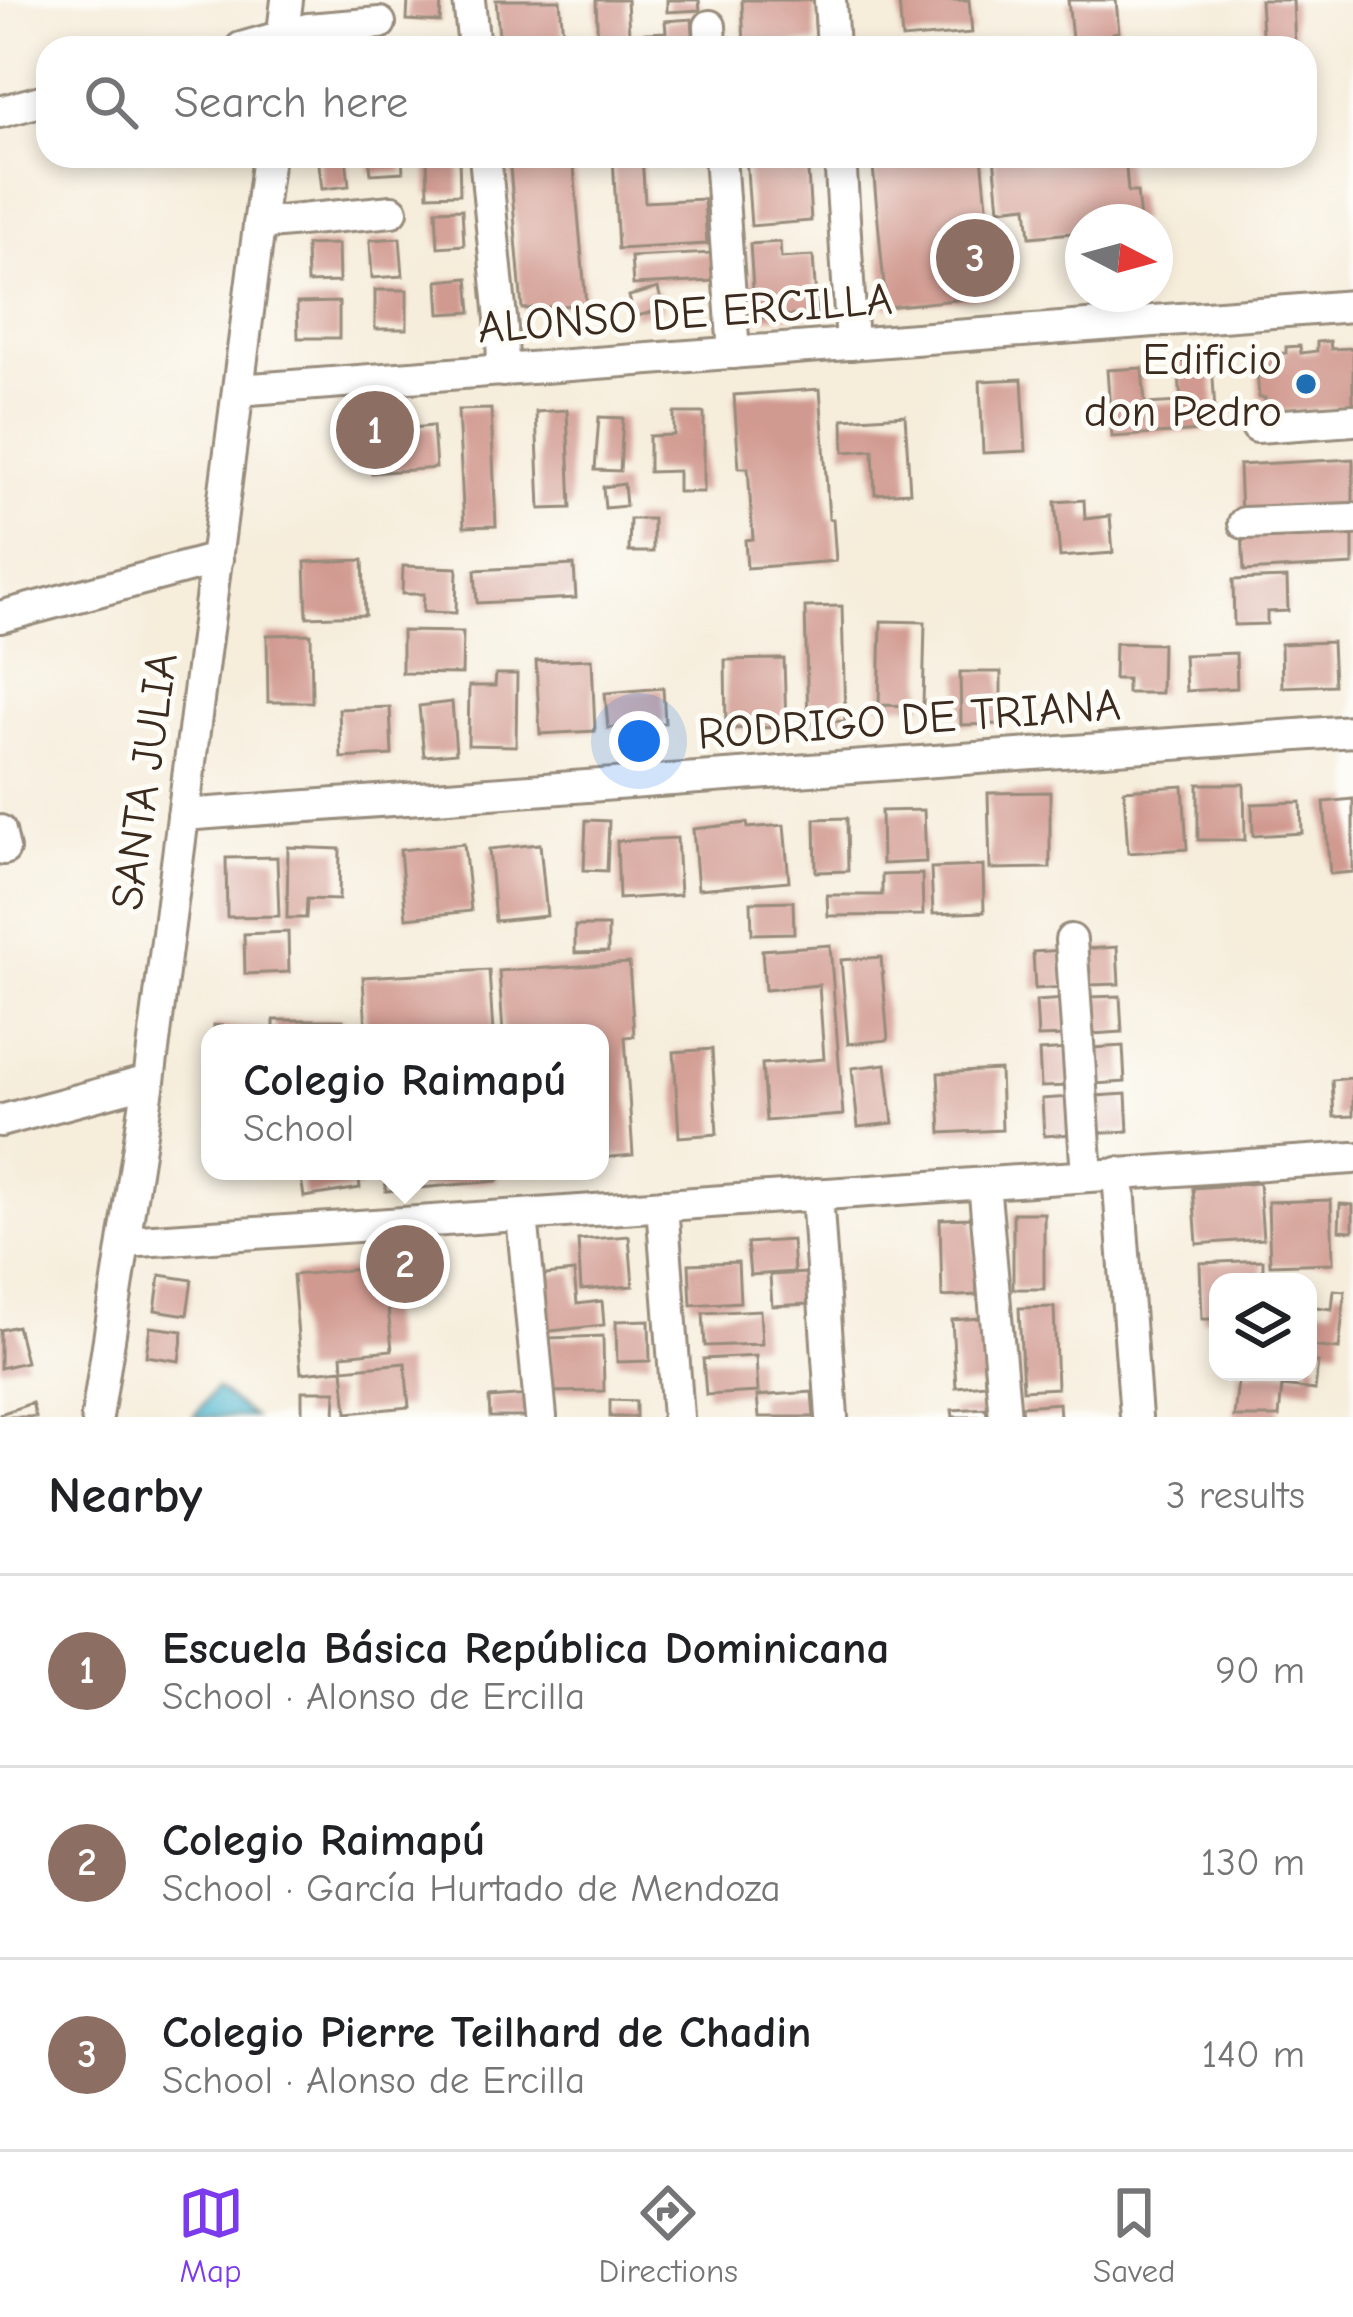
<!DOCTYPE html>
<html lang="en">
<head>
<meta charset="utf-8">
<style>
  :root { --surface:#fff; --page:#f2f2f2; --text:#202124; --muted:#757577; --line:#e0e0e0; --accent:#7c3aed }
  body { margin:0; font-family:"Comic Neue",sans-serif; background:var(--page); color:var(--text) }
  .controls { position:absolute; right:36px; bottom:36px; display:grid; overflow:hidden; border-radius:24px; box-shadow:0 6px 18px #0003 }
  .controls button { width:108px; height:108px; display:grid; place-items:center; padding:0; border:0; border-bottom:3px solid var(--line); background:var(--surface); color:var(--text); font:60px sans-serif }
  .compass { position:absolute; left:1065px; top:204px; width:108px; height:108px; border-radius:50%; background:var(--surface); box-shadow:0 6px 18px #0003; rotate:96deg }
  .you { position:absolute; left:639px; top:741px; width:42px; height:42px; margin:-30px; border:9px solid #fff; border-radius:50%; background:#1a73e8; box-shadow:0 0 0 18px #1a73e833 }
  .badge { display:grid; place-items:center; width:78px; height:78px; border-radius:50%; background:var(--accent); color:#fff; font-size:39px; font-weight:700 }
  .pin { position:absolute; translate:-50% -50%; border:6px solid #fff; box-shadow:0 3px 12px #0006 }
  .popup { position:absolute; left:201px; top:1024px; width:408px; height:156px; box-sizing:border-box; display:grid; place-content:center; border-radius:24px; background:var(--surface); filter:drop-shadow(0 3px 9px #0005); font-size:39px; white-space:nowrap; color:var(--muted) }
  .popup b { font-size:45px; color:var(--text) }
  .popup::after { content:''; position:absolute; left:50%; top:100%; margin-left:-24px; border:24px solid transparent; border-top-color:var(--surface) }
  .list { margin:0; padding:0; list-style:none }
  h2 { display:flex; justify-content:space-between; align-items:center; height:156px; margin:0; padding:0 48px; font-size:51px }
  h2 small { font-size:39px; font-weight:400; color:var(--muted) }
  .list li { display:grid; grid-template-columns:78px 1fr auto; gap:36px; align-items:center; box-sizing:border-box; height:192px; padding:0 48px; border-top:3px solid var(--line) }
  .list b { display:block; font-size:45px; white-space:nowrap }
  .list p { margin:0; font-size:39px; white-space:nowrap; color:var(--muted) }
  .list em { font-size:39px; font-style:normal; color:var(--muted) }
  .icon { flex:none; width:66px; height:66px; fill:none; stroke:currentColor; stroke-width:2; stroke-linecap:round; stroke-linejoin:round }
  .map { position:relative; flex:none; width:1353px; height:1417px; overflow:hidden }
  .search { position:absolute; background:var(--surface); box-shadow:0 6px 18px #0003; left:36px; right:36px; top:36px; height:132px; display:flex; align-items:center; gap:30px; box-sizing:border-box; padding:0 42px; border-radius:36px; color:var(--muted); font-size:45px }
  .sheet { height:732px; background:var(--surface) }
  nav { display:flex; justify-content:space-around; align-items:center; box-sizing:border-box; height:168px; border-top:3px solid var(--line); background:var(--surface); font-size:33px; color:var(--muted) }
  nav a { display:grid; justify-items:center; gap:6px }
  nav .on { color:var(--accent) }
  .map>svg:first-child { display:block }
</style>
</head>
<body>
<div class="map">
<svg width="1353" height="1417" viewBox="0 0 1353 1417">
  <rect width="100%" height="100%" fill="#fdfcf7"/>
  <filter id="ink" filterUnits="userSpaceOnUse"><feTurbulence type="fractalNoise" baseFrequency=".00833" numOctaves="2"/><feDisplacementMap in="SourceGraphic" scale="24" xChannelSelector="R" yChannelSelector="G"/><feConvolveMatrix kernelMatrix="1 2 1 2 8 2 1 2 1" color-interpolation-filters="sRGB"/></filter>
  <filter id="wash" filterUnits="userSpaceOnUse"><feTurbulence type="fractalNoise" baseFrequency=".004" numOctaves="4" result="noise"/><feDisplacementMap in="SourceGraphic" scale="48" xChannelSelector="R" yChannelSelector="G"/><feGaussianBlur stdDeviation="2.7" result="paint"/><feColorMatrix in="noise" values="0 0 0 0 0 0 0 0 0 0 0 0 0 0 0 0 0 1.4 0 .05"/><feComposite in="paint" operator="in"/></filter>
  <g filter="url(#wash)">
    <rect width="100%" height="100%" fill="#f6eddb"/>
    <path fill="#50b6cf" stroke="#467076" stroke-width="3" d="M216,1388L253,1417H193Z"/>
    <g id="blocks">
      <path fill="#d19a90" d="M408,0H441L440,22L407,20Z
        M496,0H560L564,48H500Z
        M596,0H627L629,34L666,32L665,21L692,19L694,48H598Z
        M667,0H699L700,10L667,12Z
        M742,0H814L816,43L744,46Z
        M899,0H969L972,33L902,39Z
        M1068,0H1116L1119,32L1113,33L1115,48H1073Z
        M1260,0H1293L1295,48H1263Z
        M318,156H346L349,186L322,189Z
        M369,156H402L403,172L371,174Z
        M427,156H459L460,194L428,195Z
        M509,156H573L586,304L522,309Z
        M613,156H642L645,202L704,199L707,244L618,249Z
        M746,156H807L811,221L751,226Z
        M872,156H982L996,296L886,307Z
        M994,156H1125L1128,192H1137L1140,221L1083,222V232L1030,237L1027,206L999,209Z
        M462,209L464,245L438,247L436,210Z
        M400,238L403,276L372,278L370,240Z
        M780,242L781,258L813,256L817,314L755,318L750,244Z
        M338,244L339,282L307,283L306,245Z
        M713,253L714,281L633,285L631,257Z
        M468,278L471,312L440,314L438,281Z
        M658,288L663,309L634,317L629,296Z
        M375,290H407V329H375Z
        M339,302V338H298L297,303Z
        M1330,341L1331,349L1353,348V406L1266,413L1265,398H1259L1257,370L1267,369L1266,354L1286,353V347L1300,346L1301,353L1317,351V342Z
        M1212,360L1216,430L1112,437L1107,370L1142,368L1145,404L1181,402L1178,362Z
        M1022,379L1026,451L983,453L980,381Z
        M820,389L829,519H833L836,561L747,568L745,540L753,539L748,468H739L734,395Z
        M491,409L496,526L464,527L458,410Z
        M567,410L571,508L540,509L536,412Z
        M674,413H704V492H678V471L649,472V436L674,435Z
        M905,415L910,492L875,494L873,450L844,452L843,419Z
        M599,417L623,418L620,471L595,470Z
        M433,426L436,468L372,473L369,432Z
        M1353,459V508L1241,514L1239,465Z
        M624,484L626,506L605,508L603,487Z
        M1084,500L1085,519L1110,516L1113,553L1060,557L1055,502Z
        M630,519H653V552H629Z
        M1353,524V565L1244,571L1242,531Z
        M363,560L365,615L307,617L305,562Z
        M574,565L576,598L477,603L475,570Z
        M403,566L457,568L456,613L423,612L424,594H402Z
        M1287,578L1288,611L1267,612V624L1234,625L1233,580Z
        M842,606L845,721L808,722L805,607Z
        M881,621L925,622L923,706L879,705Z
        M402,631L463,632L462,674L402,673Z
        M311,634L312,702H268L267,635Z
        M1332,642L1334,685L1282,687L1281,644Z
        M1115,643L1162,644L1161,693H1127V679H1114Z
        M1236,653L1237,688L1186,691L1184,655Z
        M592,659L595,731L540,734L536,661Z
        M784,659L786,727L726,729L725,660Z
        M960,672H1001V724L961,725Z
        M496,674H517L516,746L468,745L469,686H495Z
        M663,688L665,723L608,728L605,693Z
        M452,702L456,753L424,756L419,706Z
        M390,707L392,755L341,758L339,709Z
        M1198,784H1244L1245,840H1198Z
        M1183,786L1187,849L1128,853L1124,790Z
        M1050,792V868L990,869L988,793Z
        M1353,799V872L1330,874L1324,802Z
        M1301,802L1302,833L1253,836L1252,804Z
        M924,810L926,862L882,864L881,811Z
        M847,818L848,871L816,872L815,819Z
        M586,820L609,821L607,871L584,870Z
        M747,823L748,828L784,825L789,881L698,889L693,829Z
        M677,838L680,895L619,899L617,841Z
        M464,844L471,911L406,918L400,850Z
        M540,844L547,916L495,921L489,849Z
        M288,847L340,849L339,900L307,899L306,918H287Z
        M277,857L279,916L227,917L226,858Z
        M983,866L984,912L933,914L931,868Z
        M922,874L923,915L828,916L827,895H882V875Z
        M793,901L794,933L752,934L751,902Z
        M575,926H608V952L575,953Z
        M288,932L289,972L245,974L244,934Z
        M830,945L843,1115L766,1121L762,1064L824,1059L819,985L765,990L762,950Z
        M1117,947L1119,984L1089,985L1087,949Z
        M1063,950L1065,987L1035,989L1033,952Z
        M881,957L888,1040L848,1044L841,960Z
        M629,963L634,1036L625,1037L633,1155L600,1158V1033H503L499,971Z
        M489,970L493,1033H366L363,977Z
        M1120,996L1122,1032L1092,1034L1090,997Z
        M1066,999L1068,1036L1038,1037L1036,1001Z
        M274,1020H343V1033H274Z
        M214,1025L264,1029L263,1033H214Z
        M1123,1046L1125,1082L1095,1084L1093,1048Z
        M712,1049L717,1134L679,1137L674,1052Z
        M1069,1049L1071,1086L1041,1087L1039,1051Z
        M886,1064L893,1123L858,1127L852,1068Z
        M1000,1070L1002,1130L941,1133L938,1073Z
        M1353,1078V1116L1334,1117L1332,1080Z
        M1126,1094L1128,1131L1098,1133L1096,1096Z
        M1071,1097L1073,1134L1044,1136L1042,1099Z
        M300,1171H358L360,1188L304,1197Z
        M384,1171H496L497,1181L386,1191Z
        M1259,1183L1263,1239L1197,1244L1193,1188Z
        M1331,1200L1333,1263L1270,1265L1268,1202Z
        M1340,1204L1353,1205V1231L1339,1230Z
        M1013,1213H1044V1289H1013Z
        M974,1218L977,1295L942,1297L940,1219Z
        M629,1236L633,1286L581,1290L578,1240Z
        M792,1240L794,1272L750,1275L747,1243Z
        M1263,1260V1282H1218V1319H1202L1200,1263Z
        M738,1262L740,1302L691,1305L689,1264Z
        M384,1267L392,1350L342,1355L343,1369L301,1373L293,1275Z
        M574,1272L577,1304L602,1301L604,1325L542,1332L536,1276Z
        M807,1273L808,1304L772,1306L770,1275Z
        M160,1275L192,1280L187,1315L155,1310Z
        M1334,1290L1345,1291L1339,1349L1308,1346V1306L1332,1309Z
        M1054,1307L1057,1388L1023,1390L1019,1308Z
        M760,1310L762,1344L705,1346L703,1313Z
        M981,1318L985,1384L956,1387L952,1320Z
        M649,1320L650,1361L617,1362L616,1321Z
        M17,1326L26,1362L0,1368V1330Z
        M150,1327L183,1331L179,1361L146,1356Z
        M603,1336L604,1391L550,1392L549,1338Z
        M756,1356L758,1392L706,1395L703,1359Z
        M1308,1361L1318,1362L1315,1390L1282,1386L1279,1417H1234L1239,1372H1308Z
        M405,1363L409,1407L347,1413L343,1369Z
        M302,1391H336L335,1417H302Z
        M812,1392L814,1417H759L757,1396Z
        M530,1395L532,1417H490L489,1398Z
        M610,1400L636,1401V1417H610Z
        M32,1403L36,1417H0V1414Z
        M1059,1403L1060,1417H1022L1021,1406Z
        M986,1408L987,1417H953L952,1410Z"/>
    </g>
  </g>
  <g filter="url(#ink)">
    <use href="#blocks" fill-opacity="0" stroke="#988c7c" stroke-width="3"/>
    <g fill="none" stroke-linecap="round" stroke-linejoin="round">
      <defs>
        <path id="minor" d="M469,0L474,48
          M830,0L833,48
          M710,26L711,48
          M241,48L308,29L380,23
          M281,48L287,0
          M0,112L48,99
          M485,156L502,329L503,371
          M720,156L734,353
          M840,156L852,344
          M259,224L392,211
          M238,390L1353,306
          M1257,427L1353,420
          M1244,523L1353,519
          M0,617L217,559
          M183,815L1353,731
          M0,831L4,849
          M1071,940L1087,1176
          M0,1121L149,1081
          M1118,1173L1136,1417
          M984,1183L1005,1417
          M817,1194L832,1417
          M662,1205L678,1417
          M522,1215L541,1417
          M125,1242L1353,1158
          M97,1417L149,1081L268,156"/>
      </defs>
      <use href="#minor" stroke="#988c7c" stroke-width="36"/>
      <use href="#minor" stroke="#fff" stroke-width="30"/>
    </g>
  </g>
  <circle fill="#1f6fb2" stroke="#fdfcf7" stroke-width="4.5" cx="1306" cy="384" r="12"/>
  <g text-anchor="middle" stroke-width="10" stroke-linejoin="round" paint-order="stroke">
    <g font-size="45" fill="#3b2a1e" stroke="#fdfcf7">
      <text transform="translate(685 312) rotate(-4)" y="16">ALONSO DE ERCILLA</text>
      <text transform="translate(909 718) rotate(-4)" y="16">RODRIGO DE TRIANA</text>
      <text transform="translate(143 781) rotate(-82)" y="16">SANTA JULIA</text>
    </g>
    <g font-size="45" fill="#3b2a1e" stroke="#fdfcf7" text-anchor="end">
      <text x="1282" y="374">Edificio<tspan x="1282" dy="52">don Pedro</tspan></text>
    </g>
  </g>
</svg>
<div class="controls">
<button><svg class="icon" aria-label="layers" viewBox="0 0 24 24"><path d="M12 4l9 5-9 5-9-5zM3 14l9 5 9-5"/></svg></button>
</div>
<svg class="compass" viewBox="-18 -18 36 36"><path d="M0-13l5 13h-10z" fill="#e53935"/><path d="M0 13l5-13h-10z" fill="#757577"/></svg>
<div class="you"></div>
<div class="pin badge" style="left:375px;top:430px;background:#8d6e63">1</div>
<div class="pin badge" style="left:405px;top:1264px;background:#8d6e63">2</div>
<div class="popup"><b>Colegio Raimapú</b>School</div>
<div class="pin badge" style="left:975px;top:258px;background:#8d6e63">3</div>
<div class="search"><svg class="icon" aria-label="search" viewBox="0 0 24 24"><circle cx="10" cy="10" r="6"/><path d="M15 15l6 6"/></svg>Search here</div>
</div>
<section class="sheet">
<h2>Nearby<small>3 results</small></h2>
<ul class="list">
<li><span class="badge" style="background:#8d6e63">1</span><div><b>Escuela Básica República Dominicana</b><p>School · Alonso de Ercilla</p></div><em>90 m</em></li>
<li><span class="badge" style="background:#8d6e63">2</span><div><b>Colegio Raimapú</b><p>School · García Hurtado de Mendoza</p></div><em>130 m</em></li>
<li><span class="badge" style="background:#8d6e63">3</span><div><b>Colegio Pierre Teilhard de Chadin</b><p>School · Alonso de Ercilla</p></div><em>140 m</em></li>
</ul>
</section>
<nav>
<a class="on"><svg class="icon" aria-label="map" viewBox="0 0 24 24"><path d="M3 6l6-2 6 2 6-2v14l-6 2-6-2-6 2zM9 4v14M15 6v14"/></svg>Map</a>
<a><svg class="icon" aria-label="directions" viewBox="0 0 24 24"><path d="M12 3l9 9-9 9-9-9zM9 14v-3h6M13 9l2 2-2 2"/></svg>Directions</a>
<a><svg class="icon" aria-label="saved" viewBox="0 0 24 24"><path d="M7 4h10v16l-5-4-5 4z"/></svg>Saved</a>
</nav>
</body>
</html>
